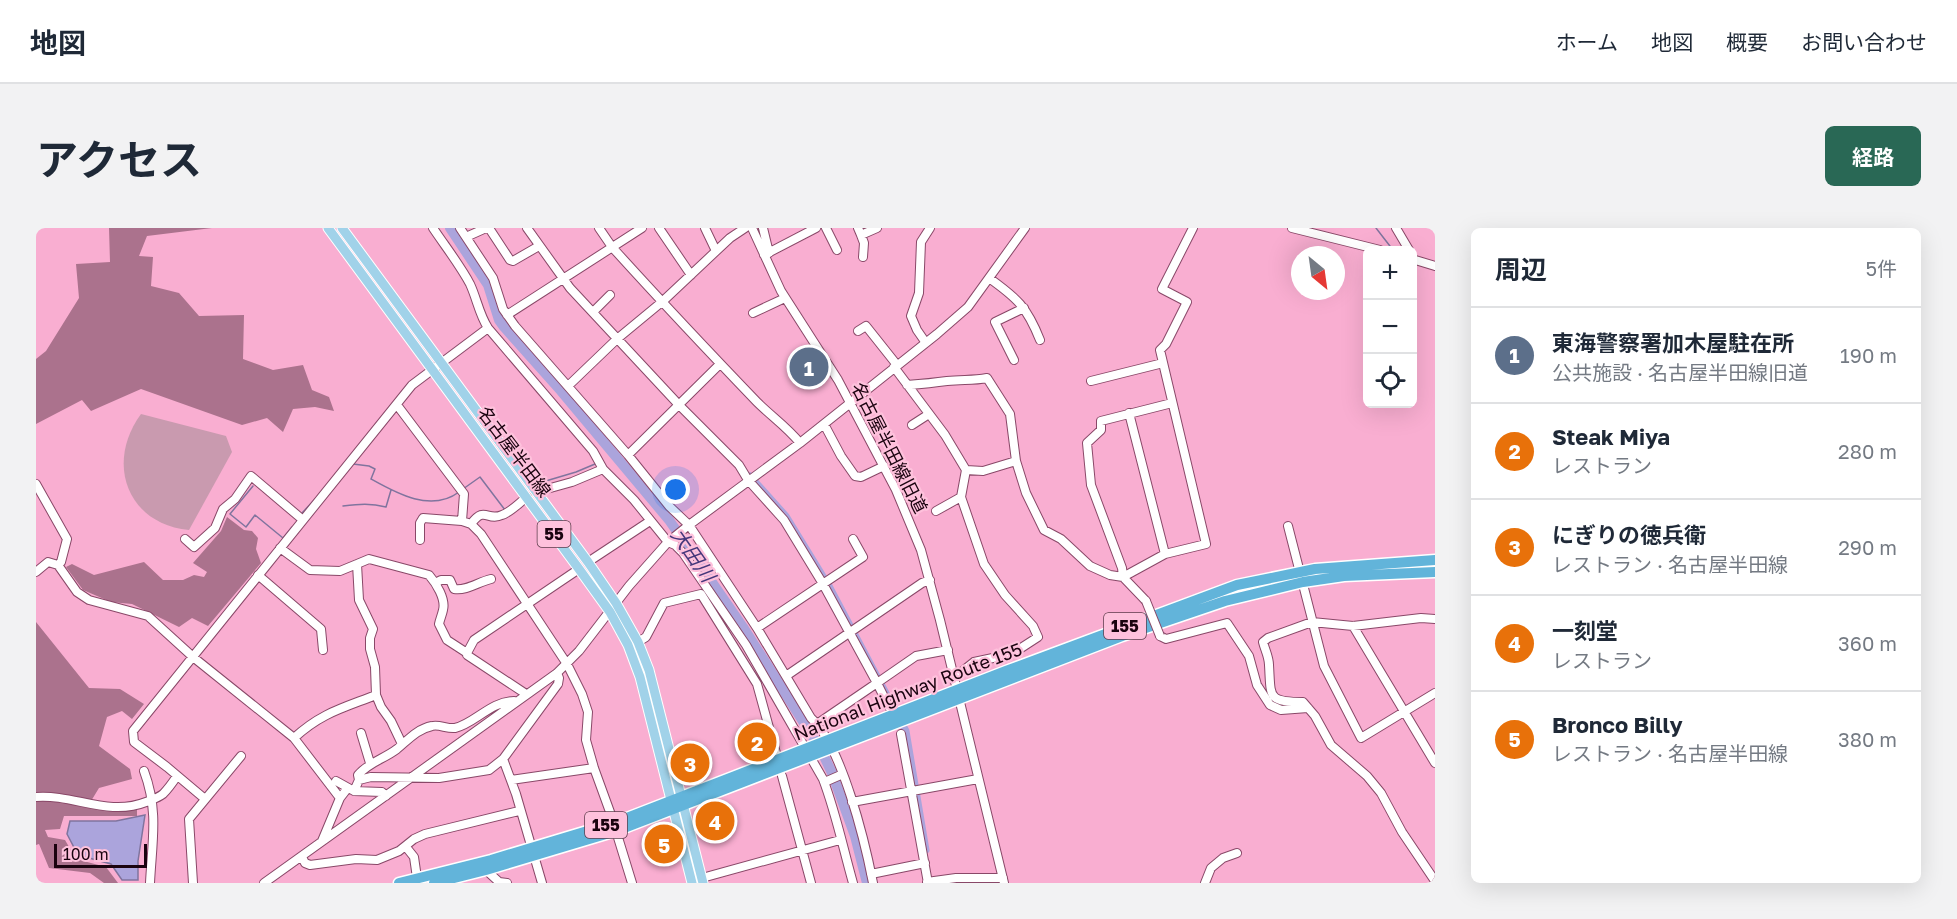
<!DOCTYPE html>
<html lang="ja">
<head>
<meta charset="utf-8">
<style>
  :root { --surface:#fff; --page:#f2f2f3; --text:#1f2937; --muted:#747a83; --line:#e0e1e3; --accent:#296855 }
  body { margin:0; font-family:"Golos Text","Noto Sans JP",sans-serif; background:var(--page); color:var(--text) }
  .controls { position:absolute; right:18px; top:18px; display:grid; overflow:hidden; border-radius:9px; box-shadow:0 6px 24px #0002 }
  .controls button { width:54px; height:54px; display:grid; place-items:center; padding:0; border:0; border-bottom:2px solid var(--line); background:var(--surface); color:var(--text); font:30px sans-serif }
  .compass { position:absolute; left:1255px; top:18px; width:54px; height:54px; border-radius:50%; background:var(--surface); box-shadow:0 6px 24px #0002; rotate:151deg }
  .scale { position:absolute; left:18px; bottom:15px; width:93px; box-sizing:border-box; padding-left:6px; border:3px solid #1a030f; border-top:0; font-size:16px; line-height:21px; white-space:nowrap; color:#1a030f; -webkit-text-stroke:4px #fec1dc; paint-order:stroke }
  .you { position:absolute; left:640px; top:262px; width:21px; height:21px; margin:-15px; border:4px solid #fff; border-radius:50%; background:#1a73e8; box-shadow:0 0 0 9px #1a73e833 }
  .badge { display:grid; place-items:center; width:39px; height:39px; border-radius:50%; background:var(--accent); color:#fff; font-size:20px; font-weight:700 }
  .pin { position:absolute; translate:-50% -50%; border:3px solid #fff; box-shadow:0 2px 6px #0006 }
  .list { margin:0; padding:0; list-style:none }
  h2 { display:flex; justify-content:space-between; align-items:center; height:78px; margin:0; padding:0 24px; font-size:26px }
  h2 small { font-size:20px; font-weight:400; color:var(--muted) }
  .list li { display:grid; grid-template-columns:39px 1fr auto; gap:18px; align-items:center; box-sizing:border-box; height:96px; padding:0 24px; border-top:2px solid var(--line) }
  .list b { display:block; font-size:22px; white-space:nowrap }
  .list p { margin:0; font-size:20px; white-space:nowrap; color:var(--muted) }
  .list em { font-size:20px; font-style:normal; color:var(--muted) }
  .icon { flex:none; width:33px; height:33px; fill:none; stroke:currentColor; stroke-width:2; stroke-linecap:round; stroke-linejoin:round }
  .map { position:relative; flex:none; width:1399px; height:655px; overflow:hidden; border-radius:9px }
  header { display:flex; align-items:center; gap:36px; box-sizing:border-box; height:84px; padding:0 30px; background:var(--surface); border-bottom:2px solid var(--line) }
  header strong { font-size:28px }
  nav { display:flex; gap:33px; margin-inline-start:auto; font-size:21px }
  .intro { display:flex; align-items:center; justify-content:space-between; box-sizing:border-box; height:144px; padding:0 36px }
  h1 { margin:0; font-size:42px }
  .button { padding:15px 27px; border-radius:9px; background:var(--accent); color:#fff; font-size:21px; font-weight:700 }
  main { display:flex; gap:36px; padding:0 36px }
  aside { flex:1; background:var(--surface); border-radius:9px; box-shadow:0 6px 24px #0002 }
  .map>svg:first-child { display:block }
</style>
</head>
<body>
<header>
<strong>地図</strong>
<nav><a>ホーム</a><a>地図</a><a>概要</a><a>お問い合わせ</a></nav>
</header>
<div class="intro"><h1>アクセス</h1><a class="button">経路</a></div>
<main>
<div class="map">
<svg width="1399" height="655" viewBox="0 0 1399 655">
  <rect width="100%" height="100%" fill="#f9aed1"/>
  <path fill="#c99aaf" d="M105,186L190,208L196,224L153,302C91,296 69,235 105,186Z"/>
  <path fill="#ab728d" d="M73,0H176L111,8L103,28L117,29L115,58L143,65L163,88L208,87L207,131L237,142L267,137L276,162L293,169L298,183L279,179L257,181L247,204L231,190L206,197L105,161L55,183L46,172L0,196V131L10,123L43,70L40,36L74,34Z
    M191,289L208,302L216,303L222,310L220,321L225,335L172,398L156,390L143,399L96,376L75,374L47,362L30,339L36,336L58,347L108,334L127,352H147L158,347L168,349L171,344L157,335L185,303Z
    M0,394L53,460L84,461L108,476L96,491L86,483L71,489L63,518L94,541L96,551L63,560L52,578H101V588H28L24,601L9,602L12,609L29,612L40,631L70,639L82,655H68L54,645L13,640L3,616L0,617Z"/>
  <path fill="#aba4dc" stroke="#80749e" stroke-width="1.5" d="M109,587L102,633V652H86L75,636L42,627L31,606L34,593H80Z"/>
  <g fill="none" stroke-linecap="round" stroke-linejoin="round">
    <path stroke="#80749e" stroke-width="1.5" d="M1340,0L1357,22
      M317,236L333,238L339,241L335,251C360,265 395,285 423,264
      M503,255L540,244L559,236
      M217,258L194,286L210,299L219,287L247,310L256,299
      M427,261L444,249L469,282
      M307,278C323,276 335,275 350,279L355,262
      M266,285L281,269"/>
    <path stroke="#aba4dc" stroke-width="7" d="M714,248L750,288L793,358L870,503L890,622"/>
    <path stroke="#aba4dc" stroke-width="10" d="M414,0L452,57L463,92L468,99L525,163L633,292L707,399L784,520L796,545L819,608L831,655"/>
    <defs>
      <path id="minor" d="M397,0C409,18 424,37 434,56C441,71 443,86 452,100L557,223L567,241L598,272L632,314L639,317L647,325L710,417L787,551C800,585 807,620 817,655
        M424,0L457,50L467,81L479,98L592,227L633,278L653,297L721,400L775,490C806,518 829,614 837,655
        M453,0L474,32L477,33L503,18
        M491,0L534,60L643,177L703,237L712,252L748,292L787,356L841,455L781,496
        M563,0L576,19C624,72 672,123 721,174C735,188 751,199 764,215
        M623,0L655,47
        M669,0L680,23
        M716,0L745,63L802,152L860,262L885,322L904,392L968,655
        M727,0L733,25
        M790,0L801,22
        M822,0L825,7L841,0
        M1256,0L1344,22
        M1360,0L1373,22
        M825,7L828,15L827,29
        M430,9L450,0
        M728,27L780,0
        M1376,31L1399,38
        M953,50C981,70 991,79 1004,112
        M557,84L574,67
        M717,85L749,70
        M471,87L606,0
        M822,103L830,98L861,137
        M890,115L881,102L875,88L883,65L885,14L894,0
        M978,132L959,94L988,80
        M858,139L909,207L930,242L925,269L948,336L969,367L997,398L1002,409L982,422L971,427L938,434L918,450
        M1055,153L1127,135
        M871,157C885,156 897,155 911,153C926,151 936,153 951,150L974,186L980,233
        M532,158L581,111L627,73L694,10L709,0
        M361,177L428,266L426,293L435,296C449,277 451,294 466,287C475,284 484,274 491,269
        M1093,185L1129,326
        M788,196L805,228L819,248L825,249L848,238
        M876,197L893,186
        M592,227L684,136
        M930,242L947,243L980,233L990,265L1008,302L1025,311L1054,338L1074,347L1087,349L1110,373
        M0,256L31,311L25,334L22,337
        M500,264L536,254L567,241
        M900,283L925,269
        M435,296L445,306L531,436L546,466L552,484L550,512L558,540L578,595
        M1252,298L1288,438L1325,510L1399,465
        M149,311L158,319L179,300L187,281L199,271L215,248L267,292
        M384,312V295L387,290L426,293
        M244,320L274,342L304,343L321,336
        M552,334L614,293
        M0,344L12,334L22,337L41,364L53,372L112,388L157,429L258,510L304,570
        M222,347L285,401L287,422
        M1087,349L1129,326L1170,316L1124,122L1130,116L1151,74L1126,61L1157,0
        M1087,349L1086,340L1055,257L1051,215L1065,202V193L1136,175
        M399,355L405,352H414L418,361C431,363 442,354 455,351
        M1399,391L1385,390L1317,398L1276,394L1232,410L1227,414C1229,422 1233,429 1233,437C1235,469 1231,474 1267,474L1279,488L1295,517L1331,548L1345,565L1366,604L1399,653
        M1317,398L1399,535
        M721,400L827,329L817,311
        M1124,408L1130,411L1191,395L1213,428L1221,457L1234,477L1245,482L1272,480
        M602,414L610,409L628,375L665,366L721,456L740,525
        M431,425L438,412L543,341
        M750,448L886,355L894,352
        M853,479L841,455L880,428L912,422
        M325,505L334,535
        M865,506L892,655
        M258,510C285,485 307,480 340,467
        M366,516L355,493L345,479L340,467L339,439L334,421V410L337,401L323,372L321,336L333,331L393,347C400,355 410,371 407,382C406,387 404,391 403,396L411,412L431,425V427L490,466
        M467,531L480,566L506,655
        M108,543C123,583 116,614 114,655
        M746,548L775,655
        M323,552L335,549L403,550L453,542L467,531L522,456L523,450L521,445
        M475,552L558,540
        M300,553L318,563L346,564L350,568
        M791,553L807,546
        M318,563L323,552L322,547C333,534 348,531 361,521C372,512 381,501 396,498C403,496 411,501 419,500C438,496 455,473 478,473
        M0,569C38,566 72,589 110,574C115,572 122,570 127,566C132,561 137,554 141,548
        M169,571L131,539L98,514L97,503L376,157L452,100
        M816,574L942,551
        M580,603L596,655
        M286,613L304,570L311,561
        M370,619L378,629L381,650
        M266,629L269,635L274,637L320,631L341,632L363,623L378,611L389,606L483,583
        M450,642L463,654L471,655
        M835,646L889,635
        M666,650L804,612
        M891,654L920,650H967
        M157,655L153,591L205,528
        M228,655L521,445L543,423L593,358L632,314L653,297L764,215L901,106L932,79L989,0
        M1169,655L1175,640L1187,630L1201,625"/>
      <path id="major" d="M292,0L543,341L574,384L592,417L604,449L656,655
        M306,0L552,334L580,375L602,414L613,442L667,655"/>
      <path id="highway" d="M363,655L455,632L578,595L970,443L1201,357L1279,341L1399,332
        M398,655L450,642L580,603L1086,408L1189,373L1267,354L1308,348L1399,344"/>
    </defs>
    <use href="#minor" stroke="#894868" stroke-width="10"/>
    <use href="#major" stroke="#fff" stroke-width="11"/>
    <use href="#highway" stroke="#fff" stroke-width="13"/>
    <use href="#minor" stroke="#fff" stroke-width="8"/>
    <use href="#major" stroke="#a1d2e9" stroke-width="9"/>
    <use href="#highway" stroke="#62b4da" stroke-width="10"/>
    <defs>
      <path id="minor-bridge" d="M1110,373L1124,408"/>
    </defs>
    <use href="#minor-bridge" stroke="#894868" stroke-width="10" stroke-linecap="butt"/>
    <use href="#minor-bridge" stroke="#fff" stroke-width="8"/>
  </g>
  <g text-anchor="middle" stroke-width="4.5" stroke-linejoin="round" paint-order="stroke">
    <g fill="#fec1dc" stroke="#5e3c4c" stroke-width="1.5">
      <rect x="501.5" y="293" width="33" height="26" rx="4.5"/>
      <rect x="1068" y="385" width="42" height="26" rx="4.5"/>
      <rect x="549" y="584" width="42" height="26" rx="4.5"/>
    </g>
    <g font-size="16" font-weight="bold" fill="#1a030f">
      <text x="518" y="312">55</text>
      <text x="1089" y="404">155</text>
      <text x="570" y="603">155</text>
    </g>
    <g font-size="18" fill="#1a030f" stroke="#fec1dc">
      <text transform="translate(853 220) rotate(63)" y="6">名古屋半田線旧道</text>
      <text transform="translate(478 224) rotate(53)" y="6">名古屋半田線</text>
      <text transform="translate(872 464) rotate(-21)" y="6">National Highway Route 155</text>
    </g>
    <g font-size="20" font-style="italic" fill="#45377b" stroke="#fec1dc">
      <text transform="translate(657 327) rotate(55)" y="7">大田川</text>
    </g>
  </g>
</svg>
<div class="controls">
<button>+</button>
<button>−</button>
<button><svg class="icon" aria-label="locate" viewBox="0 0 24 24"><circle cx="12" cy="12" r="6"/><path d="M12 2v4M12 18v4M2 12h4M18 12h4"/></svg></button>
</div>
<svg class="compass" viewBox="-18 -18 36 36"><path d="M0-13l5 13h-10z" fill="#e53935"/><path d="M0 13l5-13h-10z" fill="#747a83"/></svg>
<div class="scale">100 m</div>
<div class="you"></div>
<div class="pin badge" style="left:773px;top:139px;background:#5c6f8a">1</div>
<div class="pin badge" style="left:721px;top:514px;background:#e8710a">2</div>
<div class="pin badge" style="left:654px;top:535px;background:#e8710a">3</div>
<div class="pin badge" style="left:679px;top:593px;background:#e8710a">4</div>
<div class="pin badge" style="left:628px;top:616px;background:#e8710a">5</div>
</div>
<aside>
<h2>周辺<small>5件</small></h2>
<ul class="list">
<li><span class="badge" style="background:#5c6f8a">1</span><div><b>東海警察署加木屋駐在所</b><p>公共施設 · 名古屋半田線旧道</p></div><em>190 m</em></li>
<li><span class="badge" style="background:#e8710a">2</span><div><b>Steak Miya</b><p>レストラン</p></div><em>280 m</em></li>
<li><span class="badge" style="background:#e8710a">3</span><div><b>にぎりの徳兵衛</b><p>レストラン · 名古屋半田線</p></div><em>290 m</em></li>
<li><span class="badge" style="background:#e8710a">4</span><div><b>一刻堂</b><p>レストラン</p></div><em>360 m</em></li>
<li><span class="badge" style="background:#e8710a">5</span><div><b>Bronco Billy</b><p>レストラン · 名古屋半田線</p></div><em>380 m</em></li>
</ul>
</aside>
</main>
</body>
</html>
